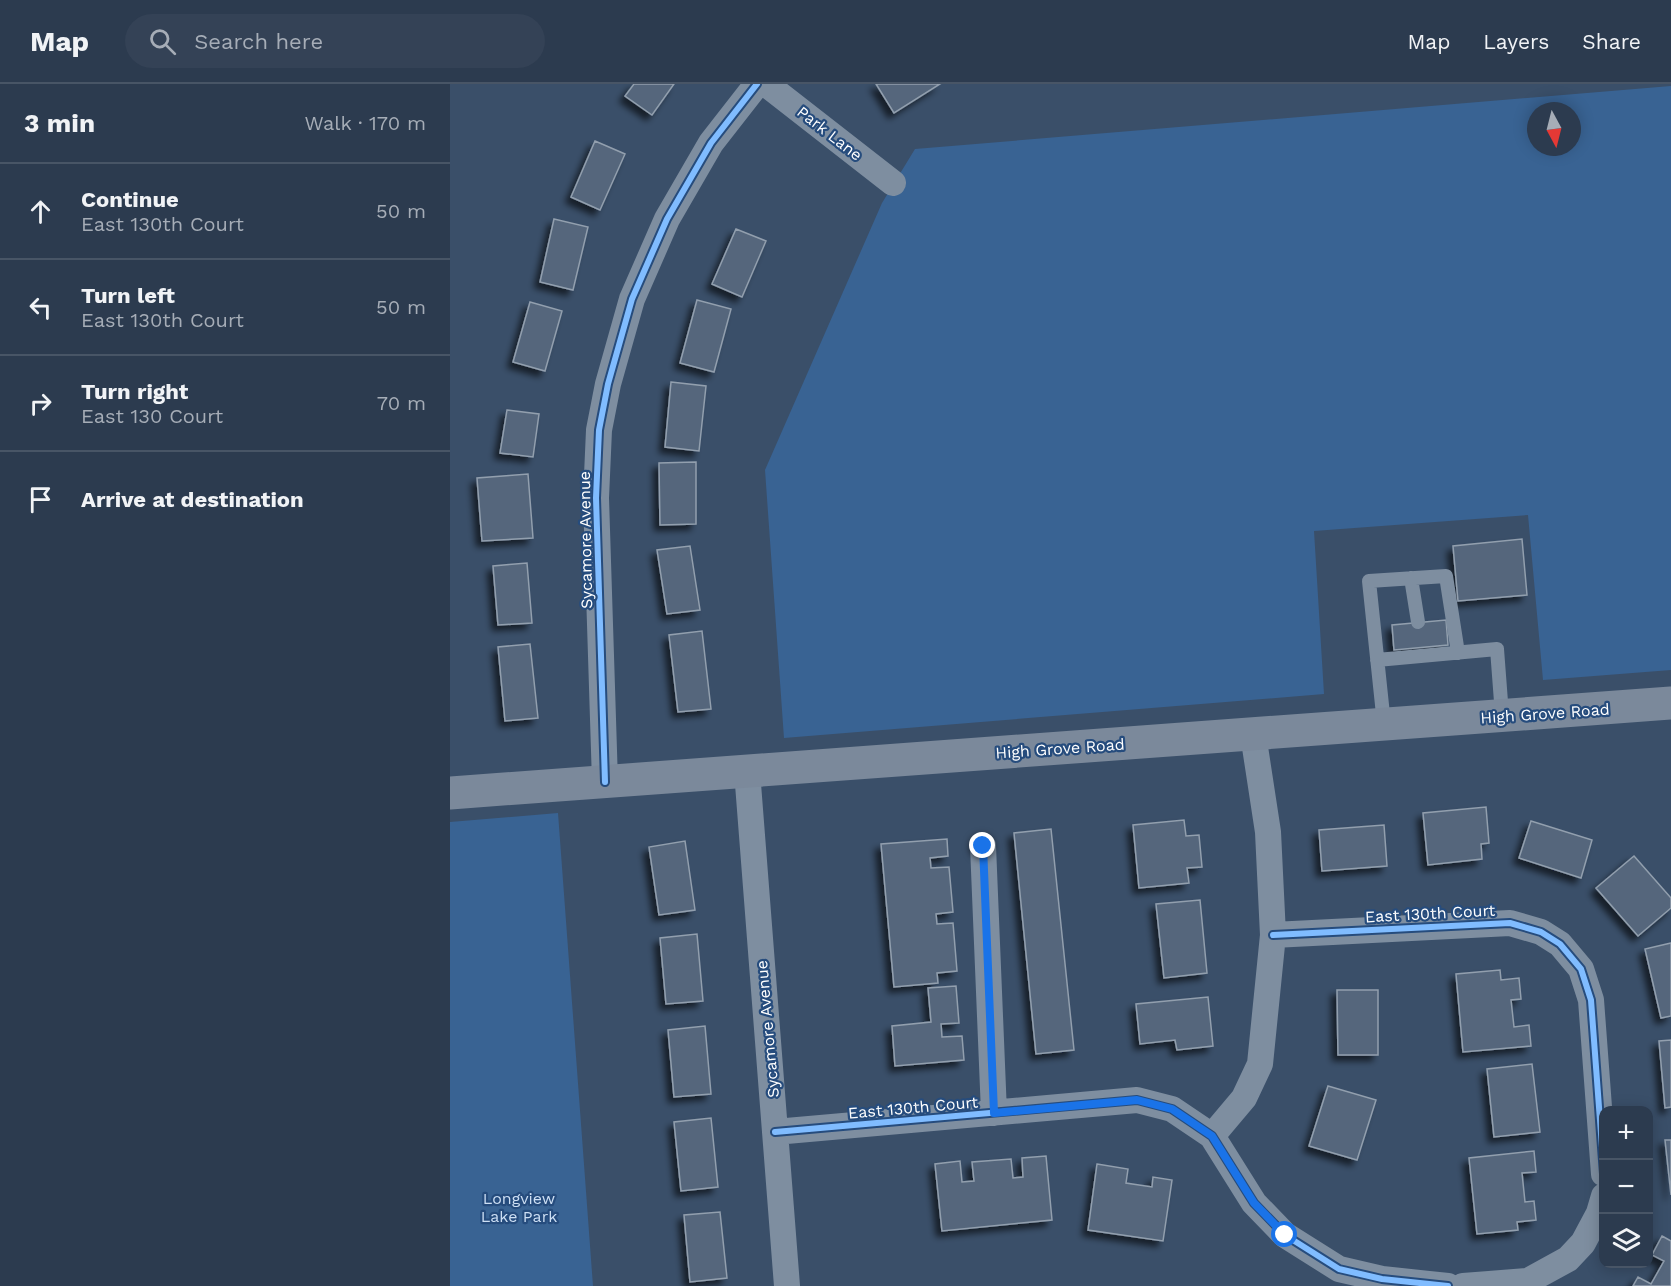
<!DOCTYPE html>
<html lang="en">
<head>
<meta charset="utf-8">
<style>
  :root { --surface:#2c3b4f; --page:#344256; --text:#f1f3f6; --muted:#a6adb7; --line:#485566 }
  body { margin:0; font-family:"Work Sans",sans-serif; background:var(--page); color:var(--text) }
  .controls { position:absolute; right:18px; bottom:18px; display:grid; overflow:hidden; border-radius:12px; box-shadow:0 3px 15px #0003 }
  .controls button { width:54px; height:54px; display:grid; place-items:center; padding:0; border:0; border-bottom:2px solid var(--line); background:var(--surface); color:var(--text); font:30px sans-serif }
  .compass { position:absolute; left:1077px; top:18px; width:54px; height:54px; border-radius:50%; background:var(--surface); box-shadow:0 3px 15px #0003; rotate:173deg }
  .stop { position:absolute; width:18px; height:18px; margin:-14px; border:4px solid #1a73e8; border-radius:50%; background:#fff }
  .stop.end { background:#1a73e8; border-color:#fff; box-shadow:0 2px 6px #0008 }
  .list { margin:0; padding:0; list-style:none }
  h2 { display:flex; justify-content:space-between; align-items:center; height:78px; margin:0; padding:0 24px; font-size:26px }
  h2 small { font-size:20px; font-weight:400; color:var(--muted) }
  .list li { display:grid; grid-template-columns:39px 1fr auto; gap:18px; align-items:center; box-sizing:border-box; height:96px; padding:0 24px; border-top:2px solid var(--line) }
  .list b { display:block; font-size:22px; white-space:nowrap }
  .list p { margin:0; font-size:20px; white-space:nowrap; color:var(--muted) }
  .list em { font-size:20px; font-style:normal; color:var(--muted) }
  .icon { flex:none; width:33px; height:33px; fill:none; stroke:currentColor; stroke-width:2; stroke-linecap:round; stroke-linejoin:round }
  .map { position:relative; flex:none; width:1221px; height:1202px; overflow:hidden }
  header { display:flex; align-items:center; gap:36px; box-sizing:border-box; height:84px; padding:0 30px; background:var(--surface); border-bottom:2px solid var(--line) }
  header strong { font-size:28px }
  nav { display:flex; gap:33px; margin-inline-start:auto; font-size:21px }
  .search { width:420px; height:54px; background:var(--page); display:flex; align-items:center; gap:15px; box-sizing:border-box; padding:0 21px; border-radius:33px; color:var(--muted); font-size:22px }
  main { display:flex }
  aside { flex:1; background:var(--surface) }
  .map>svg:first-child { display:block }
</style>
</head>
<body>
<header>
<strong>Map</strong>
<div class="search"><svg class="icon" aria-label="search" viewBox="0 0 24 24"><circle cx="10" cy="10" r="6"/><path d="M15 15l6 6"/></svg>Search here</div>
<nav><a>Map</a><a>Layers</a><a>Share</a></nav>
</header>
<main>
<aside>
<h2>3 min<small>Walk · 170 m</small></h2>
<ul class="list">
<li><svg class="icon" aria-label="ahead" viewBox="0 0 24 24"><path d="M12 20V5M6 11l6-6 6 6"/></svg><div><b>Continue</b><p>East 130th Court</p></div><em>50 m</em></li>
<li><svg class="icon" aria-label="left" viewBox="0 0 24 24"><path d="M17 20v-9H6M10 6l-5 5 5 5"/></svg><div><b>Turn left</b><p>East 130th Court</p></div><em>50 m</em></li>
<li><svg class="icon" aria-label="right" viewBox="0 0 24 24"><path d="M7 20v-9h11M14 6l5 5-5 5"/></svg><div><b>Turn right</b><p>East 130 Court</p></div><em>70 m</em></li>
<li><svg class="icon" aria-label="arrive" viewBox="0 0 24 24"><path d="M6 21V4h12l-3 4 3 4H6"/></svg><div><b>Arrive at destination</b></div></li>
</ul>
</aside>
<div class="map">
<svg width="1221" height="1202" viewBox="0 0 1221 1202">
  <defs>
    <filter id="shadow"><feDropShadow dx="-5.5" dy="5.5" stdDeviation="3" flood-color="#0009"/></filter>
  </defs>
  <rect width="100%" height="100%" fill="#3a4f69"/>
  <path fill="#396393" fill-rule="evenodd" d="M1221,2V586L1093,596L1078,431L864,447L874,610L334,654L315,386L432,119L465,65ZM1086,27H1122V63H1086Z
    M108,729L143,1202H0V738Z"/>
  <path fill="#54667b" stroke="#929fae" stroke-width="1.5" filter="url(#shadow)" d="M184,0H224L202,31L175,12Z
    M426,0H490L444,29Z
    M145,57L175,70L150,126L121,113Z
    M104,135L138,143L123,206L90,198Z
    M286,145L316,157L292,213L262,200Z
    M247,216L281,225L264,288L230,279Z
    M80,218L112,227L95,287L63,278Z
    M221,298L256,302L249,367L215,363Z
    M57,326L89,330L83,373L50,369Z
    M246,378V440L210,441L209,379Z
    M78,390L83,454L32,457L27,394Z
    M1072,455L1077,511L1008,517L1003,462Z
    M240,462L250,526L217,530L207,466Z
    M77,479L82,539L48,541L43,482Z
    M996,536L998,561L944,566L942,541Z
    M252,547L261,625L228,628L219,551Z
    M80,560L88,634L55,637L48,563Z
    M1036,723L1039,759L1031,760L1032,775L978,781L973,729Z
    M734,736L736,752L749,751L752,783L737,784L739,799L689,804L683,741Z
    M1081,737L1142,756L1131,794L1069,774Z
    M934,741L937,782L872,787L869,746Z
    M601,745L624,966L586,970L564,749Z
    M497,755L498,772L480,774L481,784L499,783L503,828L486,830L487,840L503,839L507,887L487,889L488,899L444,903L431,760Z
    M235,757L245,826L209,831L199,763Z
    M1184,772L1221,814V824L1188,852L1146,804Z
    M750,816L757,889L714,894L706,820Z
    M247,850L253,917L216,920L210,854Z
    M1221,859V932L1211,934L1195,865Z
    M1050,886L1051,896L1069,894L1071,915L1061,916L1064,943L1079,941L1081,962L1013,968L1006,890Z
    M506,902L509,939L491,940L492,953L512,952L514,976L445,982L442,942L481,938L478,904Z
    M887,906H928V971H888Z
    M758,913L763,962L727,966L725,956L690,960L686,920Z
    M255,942L261,1010L224,1013L218,946Z
    M1221,956V1023L1215,1024L1209,957Z
    M1082,980L1090,1048L1044,1053L1037,985Z
    M878,1002L926,1016L907,1076L859,1062Z
    M261,1034L268,1103L231,1107L224,1038Z
    M1215,1056H1221V1111Z
    M1084,1067L1086,1088L1072,1089L1075,1118L1084,1117L1086,1136L1067,1138L1068,1146L1027,1150L1019,1074Z
    M596,1072L602,1136L492,1147L485,1080L510,1077L512,1098L524,1097L522,1078L561,1075L563,1094L573,1093L572,1074Z
    M647,1080L678,1085L676,1099L702,1103L703,1093L722,1096L713,1157L638,1146Z
    M270,1128L277,1194L240,1198L234,1131Z
    M1212,1152L1221,1157V1202H1183L1188,1193L1201,1200L1214,1177L1202,1171Z"/>
  <g fill="none" stroke-linecap="round" stroke-linejoin="round">
    <path stroke="#7e8ea0" stroke-width="14" d="M961,494L968,538
      M927,576L1047,565L1052,631
      M934,640L919,497L996,492L1008,569"/>
    <path stroke="#7e8ea0" stroke-width="26" d="M316,0L443,99
      M297,687L337,1202
      M155,698L146,414L149,346L158,300L182,215L217,135L261,59L307,0
      M533,762L544,1029
      M823,851L1060,839L1091,848L1110,860L1131,885L1141,916L1154,1090
      M325,1048L687,1016L722,1025L762,1052L804,1119L835,1151L889,1185L932,1195L998,1202
      M762,1052L794,1014L810,980L823,851L818,748L803,650
      M1013,1202L1078,1197L1118,1175L1133,1159L1149,1129L1154,1112"/>
    <path stroke="#7b899b" stroke-width="33" d="M0,709L1221,619"/>
    <defs>
      <path id="cycleway" d="M155,698L146,414L149,346L158,300L182,215L217,135L261,59L307,0
        M823,851L1060,839L1091,848L1110,860L1131,885L1141,916L1154,1090
        M325,1048L687,1016L722,1025L762,1052L804,1119L835,1151L889,1185L932,1195L998,1202"/>
    </defs>
    <use href="#cycleway" stroke="#264c7d" stroke-width="10"/>
    <use href="#cycleway" stroke="#80bcff" stroke-width="6"/>
  </g>
  <g fill="none" stroke-linecap="round" stroke-linejoin="round">
    <path stroke="#1a73e8" stroke-width="8" d="M533,762L544,1029L687,1016L722,1025L762,1052L804,1119L835,1151"/>
  </g>
  <g text-anchor="middle" stroke-width="4.5" stroke-linejoin="round" paint-order="stroke">
    <g font-size="16" fill="#fff" stroke="#264c7d">
      <text transform="translate(380 49) rotate(38)" y="6">Park Lane</text>
      <text transform="translate(135 456) rotate(-91)" y="6">Sycamore Avenue</text>
      <text transform="translate(1095 629) rotate(-4)" y="6">High Grove Road</text>
      <text transform="translate(610 664) rotate(-4)" y="6">High Grove Road</text>
      <text transform="translate(980 829) rotate(-3)" y="6">East 130th Court</text>
      <text transform="translate(317 945) rotate(-95)" y="6">Sycamore Avenue</text>
      <text transform="translate(463 1023) rotate(-5)" y="6">East 130th Court</text>
    </g>
    <g font-size="16" fill="#cddff4" stroke="#264c7d">
      <text x="69" y="1120">Longview<tspan x="69" dy="18">Lake Park</tspan></text>
    </g>
  </g>
</svg>
<div class="controls">
<button>+</button>
<button>−</button>
<button><svg class="icon" aria-label="layers" viewBox="0 0 24 24"><path d="M12 4l9 5-9 5-9-5zM3 14l9 5 9-5"/></svg></button>
</div>
<svg class="compass" viewBox="-18 -18 36 36"><path d="M0-13l5 13h-10z" fill="#e53935"/><path d="M0 13l5-13h-10z" fill="#a6adb7"/></svg>
<div class="stop" style="left:835px;top:1151px"></div>
<div class="stop end" style="left:533px;top:762px"></div>
</div>
</main>
</body>
</html>
